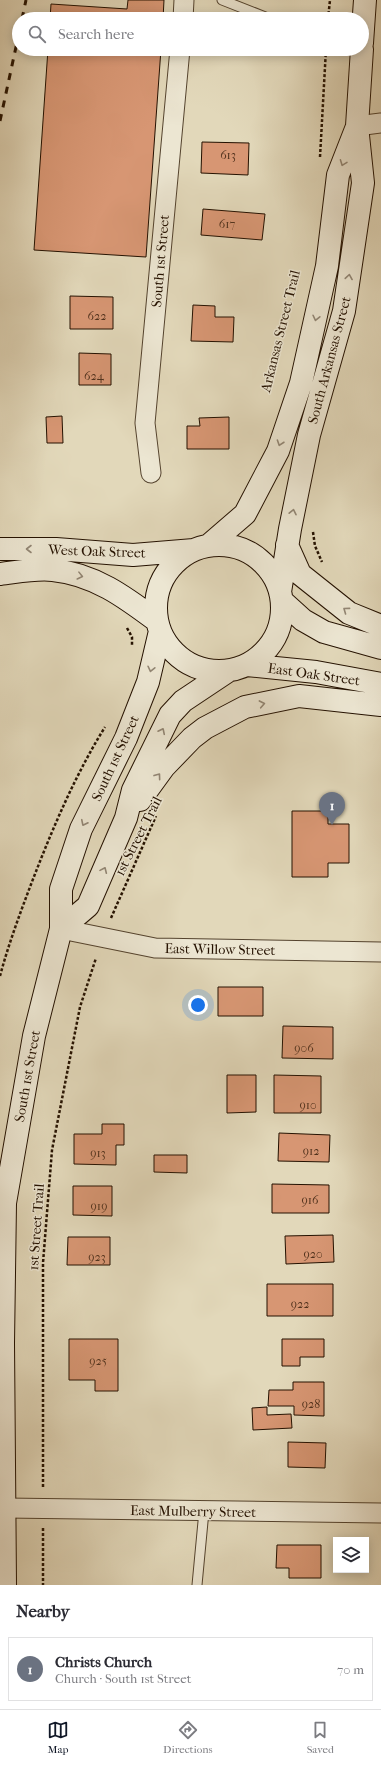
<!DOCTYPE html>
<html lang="en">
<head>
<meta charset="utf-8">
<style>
  :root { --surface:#fff; --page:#f7f7f7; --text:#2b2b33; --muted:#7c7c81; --line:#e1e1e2; --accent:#111827 }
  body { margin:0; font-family:"IM FELL French Canon",serif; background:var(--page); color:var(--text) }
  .controls { position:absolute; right:12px; bottom:12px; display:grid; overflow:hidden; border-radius:0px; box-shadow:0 2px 10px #0003 }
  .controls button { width:36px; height:36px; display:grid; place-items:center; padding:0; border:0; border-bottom:1px solid var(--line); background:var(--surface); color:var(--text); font:20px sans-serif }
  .you { position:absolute; left:198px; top:1005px; width:14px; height:14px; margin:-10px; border:3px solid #fff; border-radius:50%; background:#1a73e8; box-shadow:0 0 0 6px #1a73e833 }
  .badge { display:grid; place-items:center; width:26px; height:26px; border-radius:50%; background:var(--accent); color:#fff; font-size:13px; font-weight:700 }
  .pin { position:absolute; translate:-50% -33px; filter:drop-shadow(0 1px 2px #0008) }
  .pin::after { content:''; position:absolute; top:21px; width:14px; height:12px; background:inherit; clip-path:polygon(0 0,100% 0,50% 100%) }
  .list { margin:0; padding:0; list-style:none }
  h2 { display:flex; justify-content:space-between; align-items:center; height:52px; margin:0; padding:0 16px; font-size:17px }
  h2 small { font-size:13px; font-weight:400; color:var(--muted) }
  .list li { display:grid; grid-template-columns:26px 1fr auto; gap:12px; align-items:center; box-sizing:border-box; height:64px; margin:0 8px 8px; padding:0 8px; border:1px solid var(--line); border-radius:0px }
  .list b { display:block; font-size:15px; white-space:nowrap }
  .list p { margin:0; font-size:13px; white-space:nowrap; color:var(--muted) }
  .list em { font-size:13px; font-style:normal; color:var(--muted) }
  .icon { flex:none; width:22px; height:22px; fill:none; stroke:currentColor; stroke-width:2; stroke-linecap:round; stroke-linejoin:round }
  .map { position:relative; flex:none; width:381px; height:1585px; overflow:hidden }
  .search { position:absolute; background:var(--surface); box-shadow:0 2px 10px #0003; left:12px; right:12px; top:12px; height:44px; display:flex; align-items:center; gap:10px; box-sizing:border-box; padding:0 14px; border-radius:22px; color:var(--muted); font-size:15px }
  .sheet { height:124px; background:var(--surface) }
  nav { display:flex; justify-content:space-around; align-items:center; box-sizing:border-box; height:56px; border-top:1px solid var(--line); background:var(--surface); font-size:11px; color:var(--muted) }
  nav a { display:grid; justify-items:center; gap:2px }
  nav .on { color:var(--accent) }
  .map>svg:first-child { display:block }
</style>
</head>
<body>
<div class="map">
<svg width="381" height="1585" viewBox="0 0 381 1585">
  <rect width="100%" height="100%" fill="#e2d8ba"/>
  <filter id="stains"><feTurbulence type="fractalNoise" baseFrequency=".005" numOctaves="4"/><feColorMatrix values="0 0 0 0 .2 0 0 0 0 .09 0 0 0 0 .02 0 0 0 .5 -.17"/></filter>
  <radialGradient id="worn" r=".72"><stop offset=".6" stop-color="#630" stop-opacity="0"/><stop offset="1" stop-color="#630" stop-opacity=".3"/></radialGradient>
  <path fill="#d79673" stroke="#241100" d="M128,0H164L163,19H50L51,4L127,9Z
    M48,49H161L146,257L34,250Z
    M202,142L249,143L248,175L201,173Z
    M203,209L265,214L262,240L201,235Z
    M70,296L113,297V329H70Z
    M193,305L215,306V317H234L233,342L191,341Z
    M79,353L111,354V385H79Z
    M62,416L63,443H47L46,417Z
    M229,417V449H187V426H200L199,418Z
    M292,811H328V824H349V863H328V877H292Z
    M218,987H263V1016H218Z
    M283,1026L333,1027V1059L282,1058Z
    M227,1075H256V1112L227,1113Z
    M274,1075L321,1076V1113H274Z
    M102,1124H124V1145H116V1165L74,1164V1134H102Z
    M279,1133L330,1135L329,1162L278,1161Z
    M154,1155H187V1173L154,1172Z
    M272,1184L329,1185V1213H272Z
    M73,1186H112V1216L73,1215Z
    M333,1235L334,1262L286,1264L285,1236Z
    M68,1237H110V1265H67Z
    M267,1284H333V1316H267Z
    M69,1339H118V1391H95V1380H69Z
    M282,1339H324V1357H300V1366H282Z
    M293,1382H324V1416L294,1415V1406H268L269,1390H293Z
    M267,1407V1415L291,1414L292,1428L253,1430L252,1408Z
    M288,1442L326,1443L325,1468L288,1467Z
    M277,1545H321V1578H289V1568H276Z"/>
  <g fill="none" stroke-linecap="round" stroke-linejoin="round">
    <defs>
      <path id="lane" d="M222,0L268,18
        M197,1585L204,1511"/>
      <path id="street" d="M183,19L184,0
        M357,126L381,123
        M151,473L145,423L180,49
        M61,929L155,948L381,952
        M5,1508L381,1513"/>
      <path id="secondary" d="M362,43L365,0
        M209,545L245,514L278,451L301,383L327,266L338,175L356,129
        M287,545L300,574L349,613L381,626
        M156 608a63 63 0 1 1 126 0a63 63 0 1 1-126 0Z
        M0,549H56L133,555L194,550
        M0,574C17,572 36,568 53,570C94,574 125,597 157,621
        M280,592L290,529L309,435L344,311L363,183L357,126L362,49
        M282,601L303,620L324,632L381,648
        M247,665L316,672L381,684
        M140,800L164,767L192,738L205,728L245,707L299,696L381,705
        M61,929L88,906L126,818L133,790L170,715L183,701L228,671
        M5,1585L3,1343L5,1203L34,1036L61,929V889L81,829L126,738L148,682L160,631"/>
    </defs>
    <use href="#lane" stroke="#54432e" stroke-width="11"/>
    <use href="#street" stroke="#54432e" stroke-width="21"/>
    <use href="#secondary" stroke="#241100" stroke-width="24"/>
    <path stroke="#241100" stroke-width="2.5" stroke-dasharray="3 2" stroke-linecap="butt" d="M328,19L330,0
      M320,157L326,49
      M313,532L315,546L322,562
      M127,628L132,637V645
      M111,918L156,816
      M0,976C8,946 19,916 30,887C51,832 74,777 105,727
      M43,1487V1263L52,1150L80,1007L96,958
      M43,1528V1585"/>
    <use href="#lane" stroke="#ece6d2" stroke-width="9"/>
    <use href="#street" stroke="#ece6d2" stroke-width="19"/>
    <use href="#secondary" stroke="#ece6d2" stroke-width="22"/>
    <path stroke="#241100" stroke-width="3" stroke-dasharray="7 7" stroke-linecap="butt" d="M22,19L26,0
      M0,121L19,33"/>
  </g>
  <defs><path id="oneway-chevron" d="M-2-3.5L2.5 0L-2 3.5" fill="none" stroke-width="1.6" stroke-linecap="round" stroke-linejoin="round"/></defs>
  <g stroke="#928674">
    <use href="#oneway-chevron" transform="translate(343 163) rotate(111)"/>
    <use href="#oneway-chevron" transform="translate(349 277) rotate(-81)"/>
    <use href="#oneway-chevron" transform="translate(316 318) rotate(103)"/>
    <use href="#oneway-chevron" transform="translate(280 443) rotate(109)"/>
    <use href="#oneway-chevron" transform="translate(293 512) rotate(-78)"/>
    <use href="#oneway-chevron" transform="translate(29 549) rotate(-180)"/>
    <use href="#oneway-chevron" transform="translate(80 576) rotate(14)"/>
    <use href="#oneway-chevron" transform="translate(346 610) rotate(-144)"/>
    <use href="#oneway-chevron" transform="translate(151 669) rotate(103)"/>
    <use href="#oneway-chevron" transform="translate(262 704) rotate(-11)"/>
    <use href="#oneway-chevron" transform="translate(162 731) rotate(-64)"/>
    <use href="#oneway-chevron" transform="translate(158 776) rotate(-54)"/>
    <use href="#oneway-chevron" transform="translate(84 823) rotate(116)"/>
    <use href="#oneway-chevron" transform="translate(104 870) rotate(-66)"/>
  </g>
  <g text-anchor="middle" stroke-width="3" stroke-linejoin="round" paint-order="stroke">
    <g font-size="12" fill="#51321d">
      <text x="228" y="159">613</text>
      <text x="227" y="228">617</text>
      <text x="97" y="320">622</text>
      <text x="94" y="380">624</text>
      <text x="304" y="1052">906</text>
      <text x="308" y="1109">910</text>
      <text x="311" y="1155">912</text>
      <text x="98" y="1157">913</text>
      <text x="310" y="1204">916</text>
      <text x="99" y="1210">919</text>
      <text x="313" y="1258">920</text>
      <text x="97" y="1261">923</text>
      <text x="300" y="1308">922</text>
      <text x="98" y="1365">925</text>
      <text x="311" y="1408">928</text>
    </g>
    <g font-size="14" fill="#241100" stroke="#ece6d2">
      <text transform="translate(160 261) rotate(-85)" y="5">South 1st Street</text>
      <text transform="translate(280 331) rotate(-76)" y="5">Arkansas Street Trail</text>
      <text transform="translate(329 360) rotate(-75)" y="5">South Arkansas Street</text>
      <text transform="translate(97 551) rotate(2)" y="5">West Oak Street</text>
      <text transform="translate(314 674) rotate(8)" y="5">East Oak Street</text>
      <text transform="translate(115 758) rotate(-65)" y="5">South 1st Street</text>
      <text transform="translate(138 836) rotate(-63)" y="5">1st Street Trail</text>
      <text transform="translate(220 949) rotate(1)" y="5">East Willow Street</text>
      <text transform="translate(27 1076) rotate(-80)" y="5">South 1st Street</text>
      <text transform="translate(36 1227) rotate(-86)" y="5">1st Street Trail</text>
      <text transform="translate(193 1511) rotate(1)" y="5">East Mulberry Street</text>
    </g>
  </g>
  <rect width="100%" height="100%" filter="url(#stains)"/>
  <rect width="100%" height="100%" fill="url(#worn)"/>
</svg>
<div class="controls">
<button><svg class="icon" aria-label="layers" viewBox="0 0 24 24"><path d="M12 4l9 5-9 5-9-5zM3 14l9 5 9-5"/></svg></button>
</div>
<div class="you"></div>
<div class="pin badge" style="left:332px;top:825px;background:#6b7280">1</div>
<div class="search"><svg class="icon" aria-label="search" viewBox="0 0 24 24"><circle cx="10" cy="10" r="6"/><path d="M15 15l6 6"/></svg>Search here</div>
</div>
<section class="sheet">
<h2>Nearby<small></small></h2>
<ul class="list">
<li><span class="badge" style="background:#6b7280">1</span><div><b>Christs Church</b><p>Church · South 1st Street</p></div><em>70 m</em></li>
</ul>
</section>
<nav>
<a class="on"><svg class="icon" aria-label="map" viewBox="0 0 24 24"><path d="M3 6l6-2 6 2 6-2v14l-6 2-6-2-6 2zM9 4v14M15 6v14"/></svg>Map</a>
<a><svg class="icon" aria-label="directions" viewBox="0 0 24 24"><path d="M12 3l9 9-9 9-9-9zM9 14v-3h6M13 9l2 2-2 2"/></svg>Directions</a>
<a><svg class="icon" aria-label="saved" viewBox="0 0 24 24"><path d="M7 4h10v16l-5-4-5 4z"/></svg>Saved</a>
</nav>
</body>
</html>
